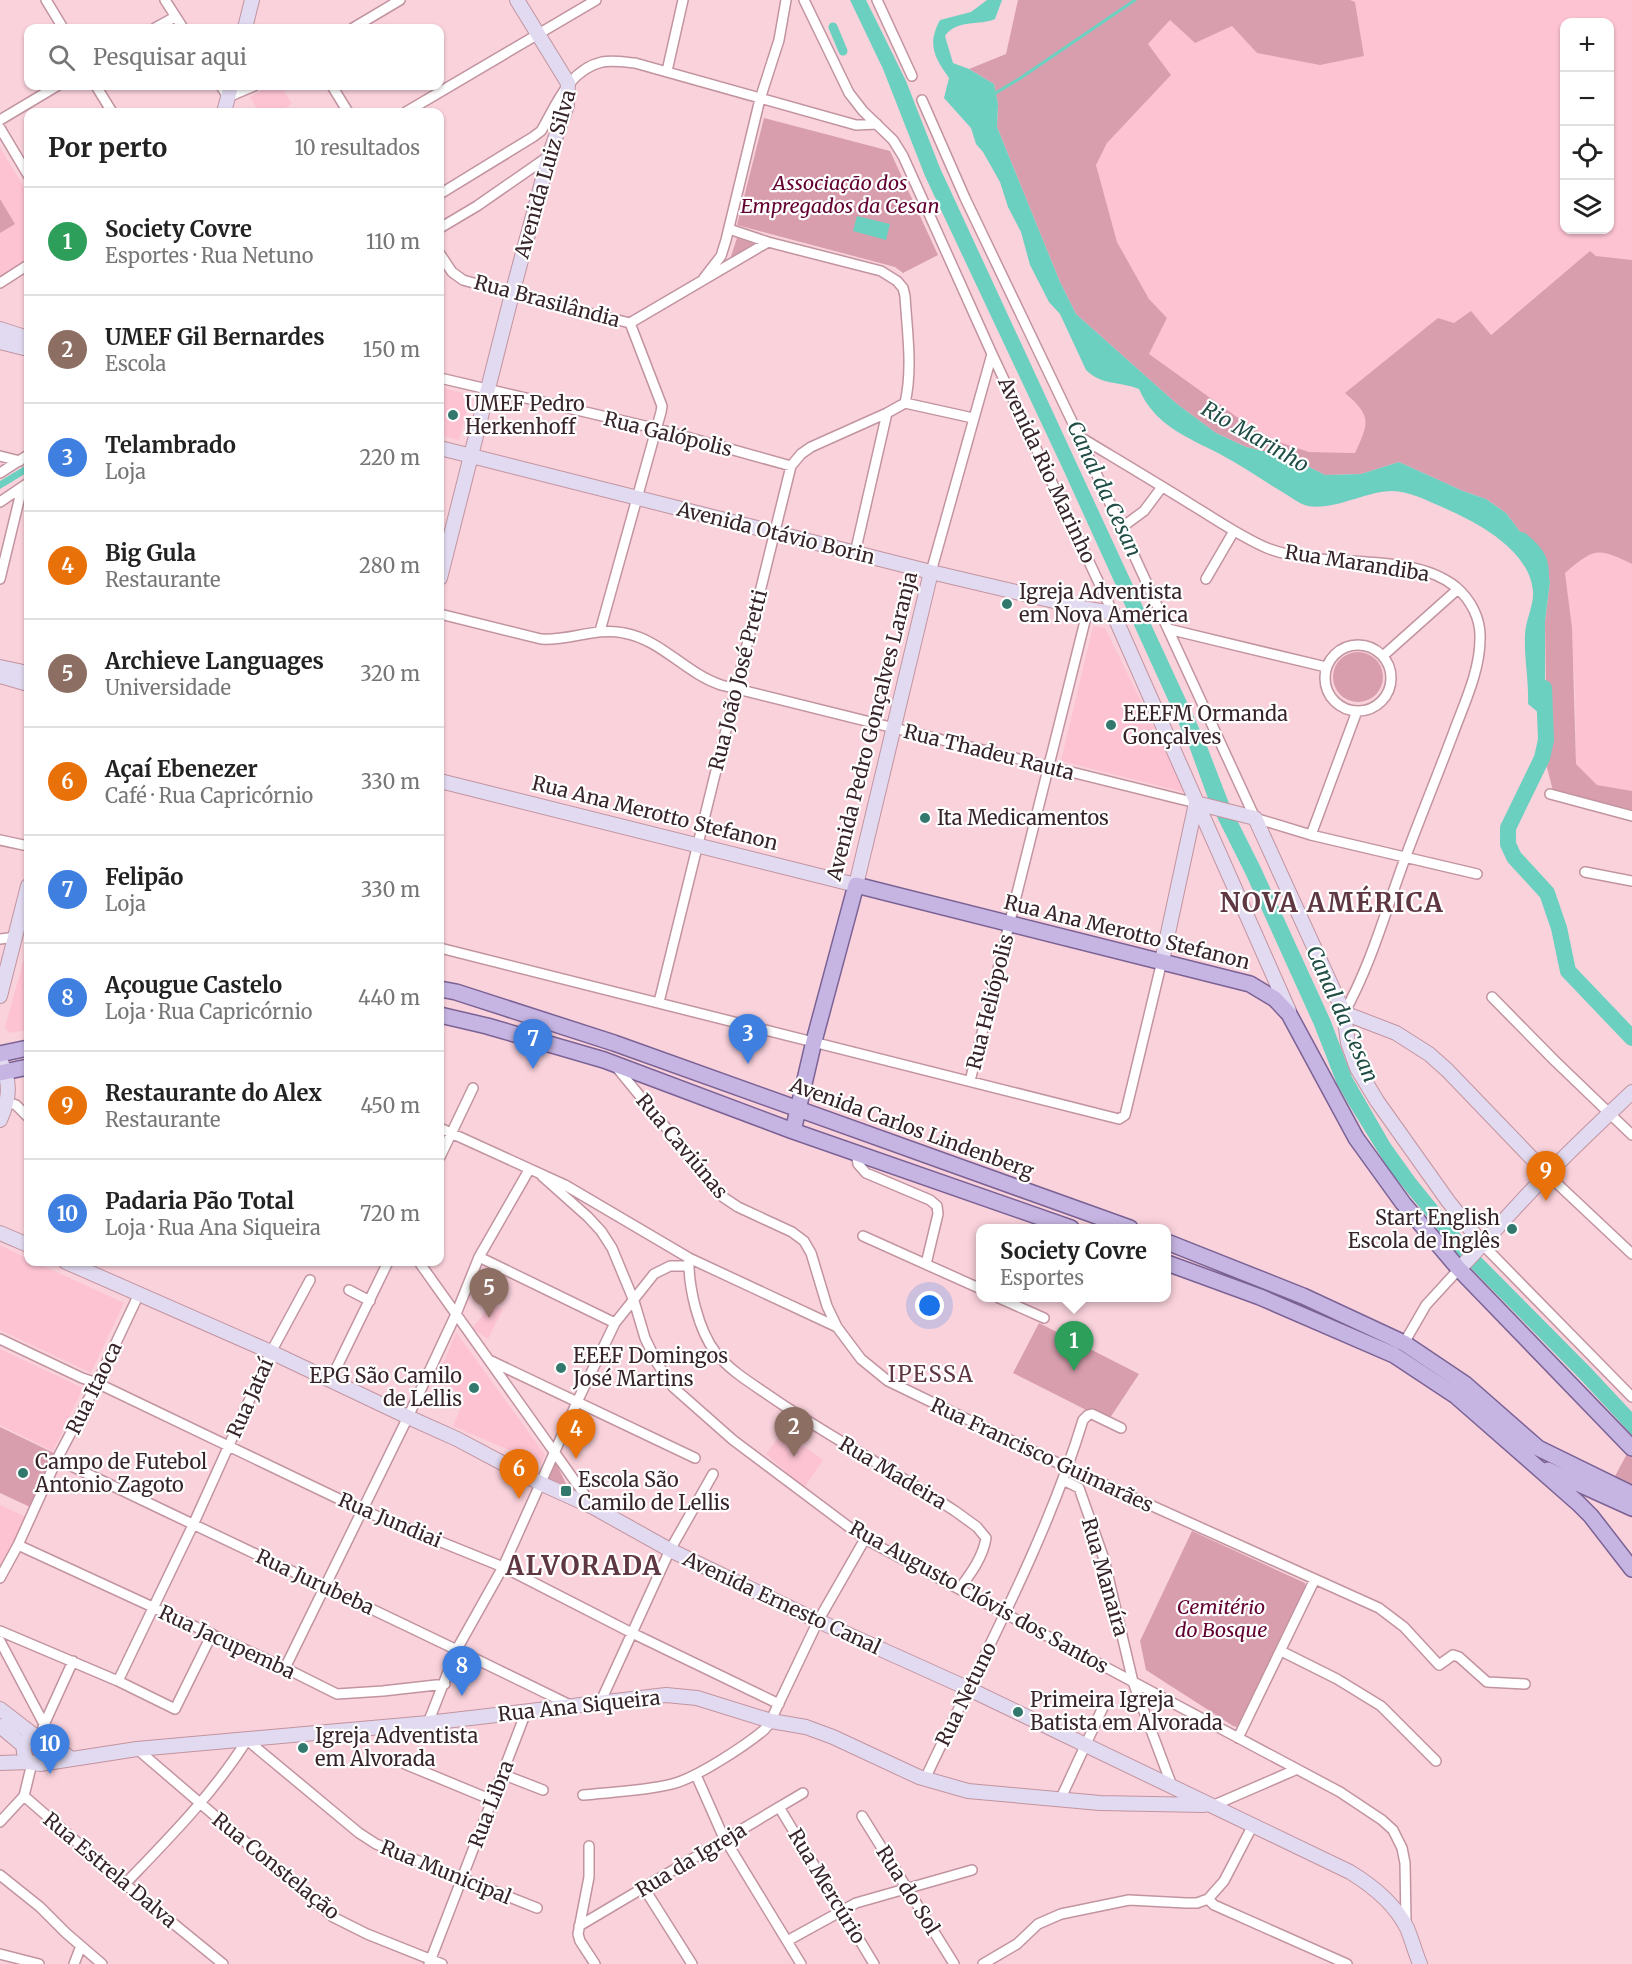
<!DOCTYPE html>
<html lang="pt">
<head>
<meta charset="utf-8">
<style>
  :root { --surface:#fff; --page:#f2f2f2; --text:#222; --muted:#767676; --line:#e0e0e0; --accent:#ea580c }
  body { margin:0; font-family:Merriweather,serif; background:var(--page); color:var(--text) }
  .controls { position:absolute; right:18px; top:18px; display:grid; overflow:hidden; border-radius:12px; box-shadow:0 2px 4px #0004 }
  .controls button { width:54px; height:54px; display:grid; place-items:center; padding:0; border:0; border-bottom:2px solid var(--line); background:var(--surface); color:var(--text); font:30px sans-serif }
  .you { position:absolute; left:930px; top:1306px; width:21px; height:21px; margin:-15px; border:4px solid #fff; border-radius:50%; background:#1a73e8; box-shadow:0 0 0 9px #1a73e833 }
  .badge { display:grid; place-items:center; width:39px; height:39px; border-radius:50%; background:var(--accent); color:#fff; font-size:20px; font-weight:700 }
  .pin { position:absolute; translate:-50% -50px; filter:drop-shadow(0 2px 3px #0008) }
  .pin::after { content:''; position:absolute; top:32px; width:21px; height:18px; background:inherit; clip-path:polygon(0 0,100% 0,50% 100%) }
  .popup { position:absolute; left:976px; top:1224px; width:195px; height:78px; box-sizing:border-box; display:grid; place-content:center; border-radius:12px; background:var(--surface); filter:drop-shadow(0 2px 4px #0005); font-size:20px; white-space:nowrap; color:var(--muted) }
  .popup b { font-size:22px; color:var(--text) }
  .popup::after { content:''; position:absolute; left:50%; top:100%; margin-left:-12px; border:12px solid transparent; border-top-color:var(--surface) }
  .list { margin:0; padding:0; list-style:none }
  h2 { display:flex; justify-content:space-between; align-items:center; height:78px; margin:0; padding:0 24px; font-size:26px }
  h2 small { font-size:20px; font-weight:400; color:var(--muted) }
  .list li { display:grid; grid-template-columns:39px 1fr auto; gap:18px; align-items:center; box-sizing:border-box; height:108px; padding:0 24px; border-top:2px solid var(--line) }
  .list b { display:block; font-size:22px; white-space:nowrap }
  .list p { margin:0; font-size:20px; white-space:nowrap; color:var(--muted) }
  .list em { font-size:20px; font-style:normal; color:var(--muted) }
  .icon { flex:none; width:33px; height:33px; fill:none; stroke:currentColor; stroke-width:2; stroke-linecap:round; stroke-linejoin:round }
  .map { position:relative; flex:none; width:1632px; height:1964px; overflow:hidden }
  .search { position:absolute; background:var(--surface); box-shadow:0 2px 4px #0004; left:24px; top:24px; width:420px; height:66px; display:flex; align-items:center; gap:15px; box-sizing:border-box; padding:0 21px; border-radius:12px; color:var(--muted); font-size:22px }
  .panel { position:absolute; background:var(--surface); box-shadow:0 2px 4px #0004; left:24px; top:108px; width:420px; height:1158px; border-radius:12px }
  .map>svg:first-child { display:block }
</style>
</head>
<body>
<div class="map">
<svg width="1632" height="1964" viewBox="0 0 1632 1964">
  <rect width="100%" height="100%" fill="#fad2dc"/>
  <path fill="#fdc3d3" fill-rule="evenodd" d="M1350,0H1632V260L1596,256L1590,251L1490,335L1454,323L1346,393L1359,404L1366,417L1367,428L1355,453L1309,452L1289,446L1260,433L1149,354L1167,318L1149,299L1117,242L1096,165L1107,143L1171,75L1148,44L1170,20L1232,26L1257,53L1364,56L1355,2ZM1564,22H1610V230H1564Z
    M270,86H281L292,104L279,112H259L250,97Z
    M0,147L28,194V259L0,276Z
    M440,387L471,395L459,440L440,435Z
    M1599,551H1606L1632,564V791L1597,785L1576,764L1575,686L1565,573L1585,557Z
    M1093,626L1105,628L1184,788L1183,792L1061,761Z
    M28,944V1030L9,1033L5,1027Z
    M0,1245L28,1259V1262H35L124,1303L91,1373L0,1330Z
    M492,1304L503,1309L488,1339L472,1328Z
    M456,1332L545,1455L541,1464L453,1426L465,1399L438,1377Z
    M0,1349L83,1388L53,1451L0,1425Z
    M783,1431L823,1460L804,1488L766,1454Z
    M0,1505L26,1517L0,1572Z"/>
  <path fill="#d89eae" d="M1018,0H1350L1355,2L1364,56L1320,65L1257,53L1232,26L1195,43L1170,20L1148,44L1171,75L1107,143L1096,165L1117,242L1149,299L1167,318L1149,354L1251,427L1279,442L1309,452L1355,453C1369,423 1372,416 1345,393L1438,318L1454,323L1471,311L1491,335L1590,251L1596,256L1632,260V564C1597,547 1595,548 1565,573L1572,628L1576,764L1597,785L1632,791V810L1553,791L1543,752L1546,689L1545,622L1550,581L1534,550L1506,513L1486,499L1463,491L1399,462L1361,474L1325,475L1289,457L1246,447L1216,433L1177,404L1076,314L1060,282L997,127L998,104L994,84L969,69L1006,54Z
    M764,118L890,151L938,255L903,273L895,267L737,225Z
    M0,199L15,224L0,233Z
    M737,238L755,243L730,259Z
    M1333 677a25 25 0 1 1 50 0a25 25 0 1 1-50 0Z
    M1039,1323L1139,1374L1108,1421L1013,1373Z
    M0,1427L56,1454L30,1507L0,1493Z
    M1628,1452L1632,1457V1518L1601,1502Z
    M556,1463L567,1486L548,1479Z
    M1192,1531L1305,1583L1306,1591L1241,1724L1237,1727L1233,1726L1146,1670L1140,1641Z
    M29 1750a8 8 0 1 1 16 0a8 8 0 1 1-16 0Z"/>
  <path fill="#6bd0bf" d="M850,0H866L906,81L940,168L1205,741L1230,806L1261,868L1330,1019L1352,1077L1390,1143L1415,1178L1470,1246L1590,1367L1632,1412V1435L1579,1378L1460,1257L1389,1170L1349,1105L1337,1084L1314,1025L1246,875L1209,801L1189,746L1062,467L925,176L883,69Z
    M987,0H1002L995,19C979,26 956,19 945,36L953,63L969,69L994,84L998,104L997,127L1060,282L1076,314L1177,404L1216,433L1246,447L1289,457L1325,475L1361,474L1399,462L1463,491L1486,499L1506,513L1534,550L1550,581L1545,622V710L1539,713L1528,704C1529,681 1524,658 1525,636C1525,620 1534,607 1533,591C1529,548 1474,521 1440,506C1426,500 1408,491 1392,491C1366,491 1334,511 1308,506C1299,504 1291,497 1284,493C1262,480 1241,465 1218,453C1186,437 1154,424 1139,389C1120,381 1102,386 1086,370L1060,314L1049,302L1030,265L1021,232L1008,207L1000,182L983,152L976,144L971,128L944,98L949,78C934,57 927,44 940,20L971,12Z
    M857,216L890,224L886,240L853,231Z
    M28,464V472L0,489V481Z"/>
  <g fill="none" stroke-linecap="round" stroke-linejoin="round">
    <path stroke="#6bd0bf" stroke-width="3" d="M994,94L1019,79L1135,0"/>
    <path stroke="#6bd0bf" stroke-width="9" d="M833,27L843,51"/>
    <path stroke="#6bd0bf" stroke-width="16" d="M1521,540C1539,555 1542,561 1541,584
      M1544,688L1546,740L1542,758L1508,828V844L1514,857L1547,893L1559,928L1568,971L1632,1038"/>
    <defs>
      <path id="street" d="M46,0L63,28
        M165,0L183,28
        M804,0L849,93L863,111L893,140L903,156L992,354L1113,613
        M877,0L912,76
        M155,28L175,17
        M353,28L400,0
        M667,71L683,0
        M96,86L112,112
        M221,86L228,97L254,86
        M332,86L348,112
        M922,100L965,198L1079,436L1255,818L1311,835L1477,874
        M406,112L596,0
        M0,120L57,86
        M0,128L28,175
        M440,194L533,137L541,131C556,106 568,70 602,62C612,60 624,62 635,63L856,125L877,124
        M440,228L477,206L549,156
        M440,254L452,272L463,280L512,294L630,323
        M704,278L721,256L726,240L760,99L779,40L786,0
        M0,283L28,265
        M630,323L768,242
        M440,378L658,429L791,466
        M905,403L973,418
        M1080,437C1118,460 1155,482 1192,505C1217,520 1241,537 1267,548C1325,571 1408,549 1456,587C1471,600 1481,619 1480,639C1480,671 1464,704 1453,734C1438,774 1422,813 1407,853C1387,906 1372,963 1344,1013
        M0,456L20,461
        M0,473L28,455
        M0,502L28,483
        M1121,528L1144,511L1162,487
        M855,553L887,413
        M931,572L992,354
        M0,579L22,488
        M1206,579L1234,531
        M440,614L541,639C569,641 596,627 624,633C662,640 685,673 721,685L1196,803
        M1168,629L1326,667
        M600,631L661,412L662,406L630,323
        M1325 678a33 33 0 1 1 66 0a33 33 0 1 1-66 0Z
        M1384,655L1458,589
        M1550,794L1632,816
        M1311,835L1357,711
        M0,840L28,846
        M1585,872L1632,881
        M0,939L16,937
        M440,948L1119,1119L1125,1115L1162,961
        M1492,997L1554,1060L1632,1135
        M659,1002L791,466L801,454L811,447L887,413L905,403C913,368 907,331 905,296L903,288L897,281L881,271L768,242L729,229
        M617,1068L723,1197L738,1207L792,1232L804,1241L811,1253L827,1306L837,1327L861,1359L888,1381L1068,1468L1379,1608L1404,1627L1439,1665L1453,1655L1459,1657L1487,1682L1525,1684
        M970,1081L1088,609
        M7,1102L16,1105L28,1117
        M440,1128L565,1185L689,1258L837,1327
        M856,1152L858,1164L866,1173L930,1200L937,1206L938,1214L926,1264
        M440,1157L473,1088
        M1547,1174L1632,1254
        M542,1176L588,1217L601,1231L612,1248L634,1301L645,1338L657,1363L673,1387L733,1440L865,1539L1340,1792L1382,1820L1393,1830L1402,1848L1405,1863L1406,1923
        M863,1236L981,1289
        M1483,1245L1632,1397
        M479,1257L615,1323
        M689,1258C688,1286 698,1330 716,1353C732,1373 756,1386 777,1401C835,1440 897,1473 955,1511L977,1527L986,1538C983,1557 971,1573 960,1588
        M419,1262L592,1505
        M349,1290L370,1301
        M999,1298L1044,1318
        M0,1339L82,1378L97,1383L362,1510L503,1567L632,1633L779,1704
        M1404,1343L1426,1305L1459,1269
        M489,1360L695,1458
        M331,1379L388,1262
        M57,1459C228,1542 400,1621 570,1705
        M1063,1480L1079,1488L1104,1559L1133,1682L1172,1786
        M18,1545L285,1668L337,1694L383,1691L445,1684
        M0,1578L18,1545L57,1459L97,1383L139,1294
        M0,1631L118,1681L175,1709L212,1634
        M0,1641L44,1724
        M1281,1651L1337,1679L1381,1706L1436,1761
        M285,1668L408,1417L456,1314L479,1257L529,1170
        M118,1681L193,1525L271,1352L310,1280
        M600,1703L670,1550L713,1474
        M428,1723L457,1649L503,1567L577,1402L615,1323L654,1274L670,1266H689
        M43,1727L73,1661
        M1238,1738L1315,1579
        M137,1749L333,1917L367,1934L442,1964
        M405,1764L492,1800
        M502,1774L543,1790
        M696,1775L723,1836L801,1964
        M925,1779C980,1661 1045,1545 1083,1420L1088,1415L1092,1414L1121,1428
        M583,1795C612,1792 644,1791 672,1784C696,1778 745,1746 764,1730L769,1724L818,1621L865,1539
        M24,1796L125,1884L223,1964
        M1060,1800L1104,1705
        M1212,1806L1295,1770
        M779,1807L874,1964
        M862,1816L954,1964
        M0,1822L24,1796L32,1763
        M589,1846V1877L578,1934L580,1941L595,1964
        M0,1875L40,1907L66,1933L102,1964
        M125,1884C169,1838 213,1794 247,1740L359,1833L376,1844L537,1908
        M644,1888L692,1964
        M1208,1899L1214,1905L1347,1964
        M579,1926L803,1793
        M787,1941L856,1903L972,1870
        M0,1954L39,1964
        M74,1964L81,1946
        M429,1964L526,1712
        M983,1964L1017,1944L1038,1924L1061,1914L1129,1900L1186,1903H1197L1208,1899L1224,1881L1253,1825"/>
      <path id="secondary" d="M245,28L252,0
        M224,112L231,86
        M0,329L28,338
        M0,342L28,349
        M440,448L931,572L1088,609L1113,613L1289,1011
        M440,578L512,294L549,156L567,105L568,83L517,0
        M0,667L28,673
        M0,676L28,684
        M440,781L856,885L931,572
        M1196,803L1255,818L1344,1013L1348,1043L1357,1068L1377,1101L1448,1201L1483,1245
        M1162,961L1196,803
        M0,996L28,886
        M1344,1013L1396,1033L1429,1054L1447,1070L1547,1174
        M0,1060C11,1082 10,1098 0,1120
        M0,1233L28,1245
        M66,1262L271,1352L408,1417L457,1439L540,1483L593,1507L670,1550L805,1615L967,1688L1350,1872C1373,1886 1395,1904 1407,1928C1412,1940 1415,1952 1420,1964
        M1459,1269C1480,1248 1498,1226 1518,1205C1554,1165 1594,1128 1632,1092
        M0,1709L35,1736
        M0,1726L24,1746
        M29,1762C20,1752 23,1740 35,1736L46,1739L70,1758
        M0,1763L29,1762L40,1764L137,1749L428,1723L666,1695L697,1698L771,1721L806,1727L833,1737L919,1777L968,1791L1100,1803L1204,1805"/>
      <path id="primary" d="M440,989L456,992L614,1043L1130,1228
        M440,1015L487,1026L604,1060L793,1131L1071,1228
        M0,1054L28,1048
        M0,1073L28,1067
        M793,1131L814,1041L856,885L1250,984L1275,999L1289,1014L1356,1138L1403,1203L1459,1269L1632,1448
        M1167,1242L1303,1296L1404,1343L1465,1384L1538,1448L1632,1494
        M1167,1263L1260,1297L1394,1355L1456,1396L1578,1503L1591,1516L1632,1569
        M1548,1470L1632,1508"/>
    </defs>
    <use href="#street" stroke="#c294a0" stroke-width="12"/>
    <use href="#secondary" stroke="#c294a0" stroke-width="16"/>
    <use href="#primary" stroke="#7b6294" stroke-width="18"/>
    <use href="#street" stroke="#fff" stroke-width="9"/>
    <use href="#secondary" stroke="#e2daf0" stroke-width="14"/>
    <use href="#primary" stroke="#c6b5e2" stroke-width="15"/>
  </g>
  <g fill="#33786d" stroke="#fff" stroke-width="2">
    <circle cx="453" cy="415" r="6"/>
    <circle cx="1007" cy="604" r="6"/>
    <circle cx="1111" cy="725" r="6"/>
    <circle cx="925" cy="818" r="6"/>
    <circle cx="1512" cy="1229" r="6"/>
    <circle cx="561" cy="1368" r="6"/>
    <circle cx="474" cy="1388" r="6"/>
    <circle cx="23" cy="1473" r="6"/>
    <rect x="560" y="1485" width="12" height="12" rx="3"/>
    <circle cx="1018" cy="1712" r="6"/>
    <circle cx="303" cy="1748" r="6"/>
  </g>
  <g text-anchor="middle" stroke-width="4.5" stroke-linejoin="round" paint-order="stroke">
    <g font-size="20" fill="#372429" stroke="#fff">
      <text transform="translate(545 174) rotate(-74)" y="7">Avenida Luiz Silva</text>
      <text transform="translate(547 301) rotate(15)" y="7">Rua Brasilândia</text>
      <text transform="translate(668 434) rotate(14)" y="7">Rua Galópolis</text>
      <text transform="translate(1047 470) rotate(65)" y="7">Avenida Rio Marinho</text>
      <text transform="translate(776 533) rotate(14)" y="7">Avenida Otávio Borin</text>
      <text transform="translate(1357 563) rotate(9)" y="7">Rua Marandiba</text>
      <text transform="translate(738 680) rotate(-76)" y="7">Rua João José Pretti</text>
      <text transform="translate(872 726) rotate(-76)" y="7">Avenida Pedro Gonçalves Laranja</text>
      <text transform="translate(989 752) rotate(14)" y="7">Rua Thadeu Rauta</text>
      <text transform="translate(655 813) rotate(14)" y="7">Rua Ana Merotto Stefanon</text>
      <text transform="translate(1127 932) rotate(14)" y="7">Rua Ana Merotto Stefanon</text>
      <text transform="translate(990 1002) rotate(-76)" y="7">Rua Heliópolis</text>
      <text transform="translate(912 1128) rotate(20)" y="7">Avenida Carlos Lindenberg</text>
      <text transform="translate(682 1146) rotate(50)" y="7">Rua Caviúnas</text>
      <text transform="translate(94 1388) rotate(-64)" y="7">Rua Itaoca</text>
      <text transform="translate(250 1398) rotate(-66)" y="7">Rua Jataí</text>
      <text transform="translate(1042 1455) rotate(25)" y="7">Rua Francisco Guimarães</text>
      <text transform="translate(893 1473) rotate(31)" y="7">Rua Madeira</text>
      <text transform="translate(390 1520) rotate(23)" y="7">Rua Jundiai</text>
      <text transform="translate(1105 1577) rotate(74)" y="7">Rua Manaíra</text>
      <text transform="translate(315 1582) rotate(25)" y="7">Rua Jurubeba</text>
      <text transform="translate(979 1597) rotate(29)" y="7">Rua Augusto Clóvis dos Santos</text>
      <text transform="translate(782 1603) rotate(25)" y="7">Avenida Ernesto Canal</text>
      <text transform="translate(227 1642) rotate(25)" y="7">Rua Jacupemba</text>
      <text transform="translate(966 1694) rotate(-64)" y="7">Rua Netuno</text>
      <text transform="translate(579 1706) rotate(-6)" y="7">Rua Ana Siqueira</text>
      <text transform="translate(491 1804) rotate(-69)" y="7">Rua Libra</text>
      <text transform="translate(691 1860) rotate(-31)" y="7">Rua da Igreja</text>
      <text transform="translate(276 1866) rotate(39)" y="7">Rua Constelação</text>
      <text transform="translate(110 1870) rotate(40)" y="7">Rua Estrela Dalva</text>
      <text transform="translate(446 1872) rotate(22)" y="7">Rua Municipal</text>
      <text transform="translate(827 1886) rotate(59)" y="7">Rua Mercúrio</text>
      <text transform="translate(908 1890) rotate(58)" y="7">Rua do Sol</text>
    </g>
    <g font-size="20" font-style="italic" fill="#62012f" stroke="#fff">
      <text x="840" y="190">Associação dos<tspan x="840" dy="23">Empregados da Cesan</tspan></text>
      <text x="1221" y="1614">Cemitério<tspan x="1221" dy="23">do Bosque</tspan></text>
    </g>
    <g font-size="20" fill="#372429" stroke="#fff" text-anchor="start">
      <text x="465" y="411">UMEF Pedro<tspan x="465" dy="23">Herkenhoff</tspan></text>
      <text x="1019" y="599">Igreja Adventista<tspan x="1019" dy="23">em Nova América</tspan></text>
      <text x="1123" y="721">EEEFM Ormanda<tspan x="1123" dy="23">Gonçalves</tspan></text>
      <text x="937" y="825">Ita Medicamentos</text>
      <text x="1500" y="1225" text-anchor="end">Start English<tspan x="1500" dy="23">Escola de Inglês</tspan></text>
      <text x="573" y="1363">EEEF Domingos<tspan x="573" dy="23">José Martins</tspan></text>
      <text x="462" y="1383" text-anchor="end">EPG São Camilo<tspan x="462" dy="23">de Lellis</tspan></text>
      <text x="35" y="1469">Campo de Futebol<tspan x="35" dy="23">Antonio Zagoto</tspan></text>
      <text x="578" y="1487">Escola São<tspan x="578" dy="23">Camilo de Lellis</tspan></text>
      <text x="1030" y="1707">Primeira Igreja<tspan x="1030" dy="23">Batista em Alvorada</tspan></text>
      <text x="315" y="1743">Igreja Adventista<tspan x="315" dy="23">em Alvorada</tspan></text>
    </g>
    <g font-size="21" font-style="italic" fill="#204d46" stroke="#fff">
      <text transform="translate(1255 437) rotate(30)" y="7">Rio Marinho</text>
      <text transform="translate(1104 489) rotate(65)" y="7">Canal da Cesan</text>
      <text transform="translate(1342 1014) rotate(66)" y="7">Canal da Cesan</text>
    </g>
    <g font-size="22" letter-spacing="1.5" fill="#5e3742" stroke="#fff">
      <text x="931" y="1382">IPESSA</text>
    </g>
    <g font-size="26" font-weight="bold" letter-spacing="1.5" fill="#5e3742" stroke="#fff">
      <text x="1332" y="912">NOVA AMÉRICA</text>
      <text x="584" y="1575">ALVORADA</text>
    </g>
  </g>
</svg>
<div class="controls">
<button>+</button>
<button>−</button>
<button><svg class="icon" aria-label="locate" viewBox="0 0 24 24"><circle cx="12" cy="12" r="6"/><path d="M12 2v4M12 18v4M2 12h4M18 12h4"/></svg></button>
<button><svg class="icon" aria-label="layers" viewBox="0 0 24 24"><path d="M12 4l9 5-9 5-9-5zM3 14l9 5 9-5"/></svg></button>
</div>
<div class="you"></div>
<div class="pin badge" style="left:1074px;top:1371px;background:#2e9e5b">1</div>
<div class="popup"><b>Society Covre</b>Esportes</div>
<div class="pin badge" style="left:794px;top:1457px;background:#8d6e63">2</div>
<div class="pin badge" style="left:748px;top:1064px;background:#3f7fe0">3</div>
<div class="pin badge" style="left:576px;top:1459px;background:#e8710a">4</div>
<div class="pin badge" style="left:489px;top:1318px;background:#8d6e63">5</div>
<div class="pin badge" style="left:519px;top:1499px;background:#e8710a">6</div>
<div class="pin badge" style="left:533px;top:1069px;background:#3f7fe0">7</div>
<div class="pin badge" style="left:462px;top:1696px;background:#3f7fe0">8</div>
<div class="pin badge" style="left:1546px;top:1201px;background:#e8710a">9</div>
<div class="pin badge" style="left:50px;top:1774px;background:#3f7fe0">10</div>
<div class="search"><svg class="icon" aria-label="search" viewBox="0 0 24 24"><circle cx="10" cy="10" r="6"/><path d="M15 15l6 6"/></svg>Pesquisar aqui</div>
<section class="panel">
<h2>Por perto<small>10 resultados</small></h2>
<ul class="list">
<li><span class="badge" style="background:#2e9e5b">1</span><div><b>Society Covre</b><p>Esportes · Rua Netuno</p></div><em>110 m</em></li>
<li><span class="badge" style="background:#8d6e63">2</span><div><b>UMEF Gil Bernardes</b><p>Escola</p></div><em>150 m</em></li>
<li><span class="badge" style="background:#3f7fe0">3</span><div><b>Telambrado</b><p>Loja</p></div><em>220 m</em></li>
<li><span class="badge" style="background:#e8710a">4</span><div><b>Big Gula</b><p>Restaurante</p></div><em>280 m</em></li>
<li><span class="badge" style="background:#8d6e63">5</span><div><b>Archieve Languages</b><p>Universidade</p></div><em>320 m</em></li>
<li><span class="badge" style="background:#e8710a">6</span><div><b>Açaí Ebenezer</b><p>Café · Rua Capricórnio</p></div><em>330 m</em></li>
<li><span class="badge" style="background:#3f7fe0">7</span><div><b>Felipão</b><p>Loja</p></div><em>330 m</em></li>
<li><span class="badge" style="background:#3f7fe0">8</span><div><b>Açougue Castelo</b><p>Loja · Rua Capricórnio</p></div><em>440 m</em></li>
<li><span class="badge" style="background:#e8710a">9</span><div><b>Restaurante do Alex</b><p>Restaurante</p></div><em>450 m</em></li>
<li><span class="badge" style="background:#3f7fe0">10</span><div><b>Padaria Pão Total</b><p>Loja · Rua Ana Siqueira</p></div><em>720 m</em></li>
</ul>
</section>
</div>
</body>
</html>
